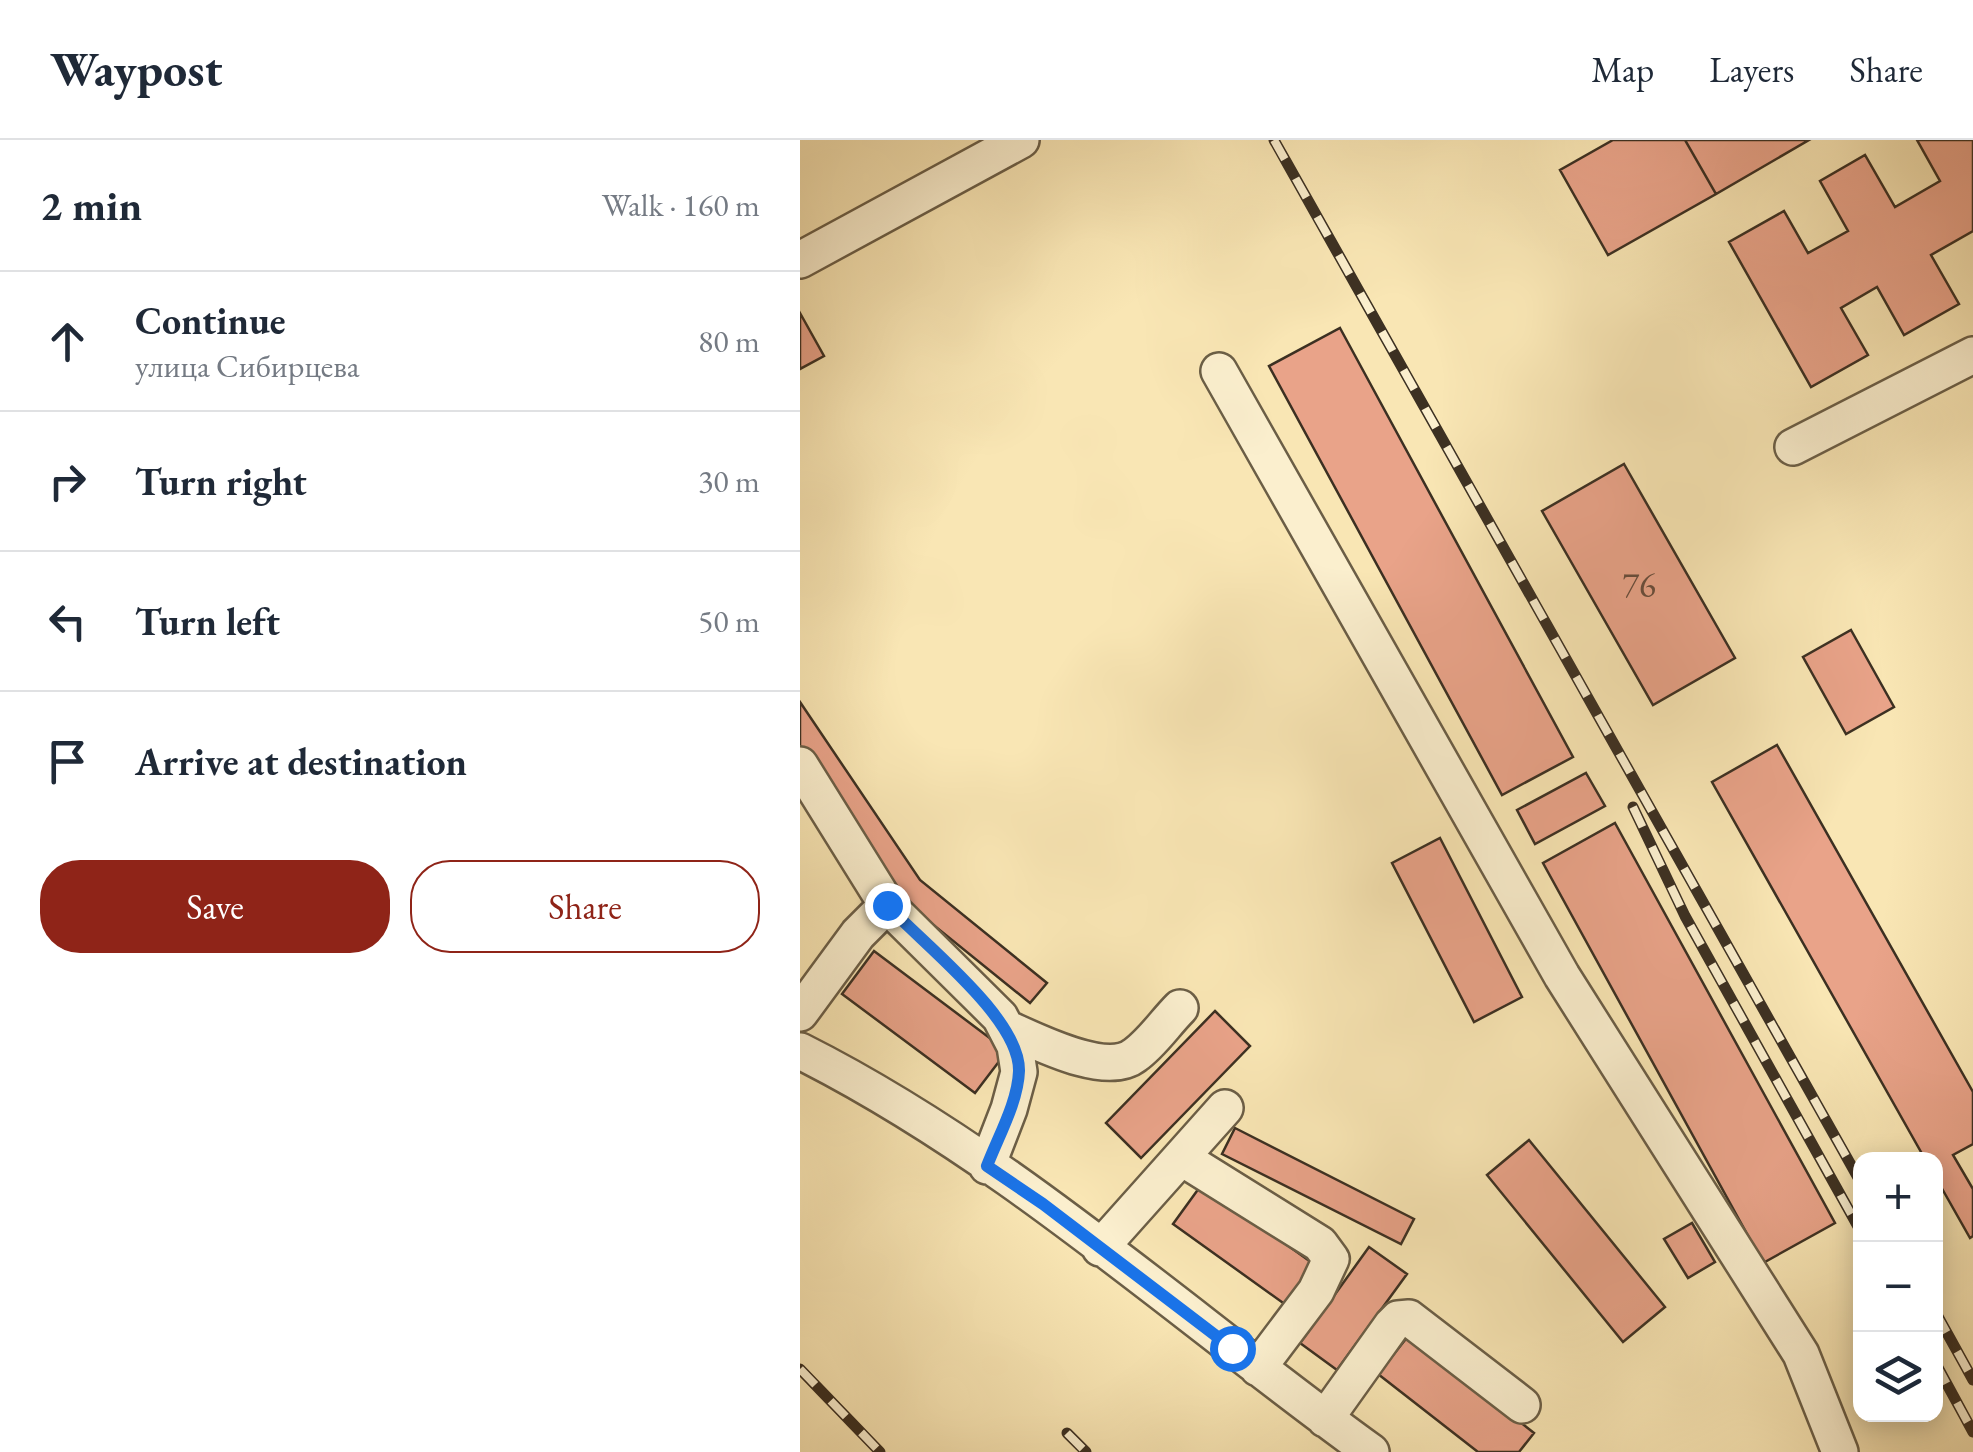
<!DOCTYPE html>
<html lang="en">
<head>
<meta charset="utf-8">
<style>
  :root { --surface:#fff; --page:#f6f6f7; --text:#1f2937; --muted:#747a83; --line:#e0e1e3; --accent:#8f2418 }
  body { margin:0; font-family:"EB Garamond",serif; background:var(--page); color:var(--text) }
  .controls { position:absolute; right:30px; bottom:30px; display:grid; overflow:hidden; border-radius:20px; box-shadow:0 5px 25px #0003 }
  .controls button { width:90px; height:90px; display:grid; place-items:center; padding:0; border:0; border-bottom:2px solid var(--line); background:var(--surface); color:var(--text); font:50px sans-serif }
  .stop { position:absolute; width:30px; height:30px; margin:-22px; border:8px solid #1a73e8; border-radius:50%; background:#fff }
  .stop.end { background:#1a73e8; border-color:#fff; box-shadow:0 2px 10px #0008 }
  .list { margin:0; padding:0; list-style:none }
  h2 { display:flex; justify-content:space-between; align-items:center; height:130px; margin:0; padding:0 40px; font-size:42px }
  h2 small { font-size:32px; font-weight:400; color:var(--muted) }
  .list li { display:grid; grid-template-columns:65px 1fr auto; gap:30px; align-items:center; box-sizing:border-box; height:140px; padding:0 40px; border-top:2px solid var(--line) }
  .list b { display:block; font-size:38px; white-space:nowrap }
  .list p { margin:0; font-size:32px; white-space:nowrap; color:var(--muted) }
  .list em { font-size:32px; font-style:normal; color:var(--muted) }
  .actions { display:flex; gap:20px; padding:30px 40px }
  .actions a { flex:1; padding:22px 0; border:2px solid var(--accent); border-radius:40px; text-align:center; font-size:35px; color:var(--accent) }
  .actions .main { background:var(--accent); color:#fff }
  .icon { flex:none; width:55px; height:55px; fill:none; stroke:currentColor; stroke-width:2; stroke-linecap:round; stroke-linejoin:round }
  .map { position:relative; flex:none; width:1173px; height:1312px; overflow:hidden }
  header { display:flex; align-items:center; gap:60px; box-sizing:border-box; height:140px; padding:0 50px; background:var(--surface); border-bottom:2px solid var(--line) }
  header strong { font-size:48px }
  nav { display:flex; gap:55px; margin-inline-start:auto; font-size:35px }
  main { display:flex }
  aside { flex:1; background:var(--surface) }
  .map>svg:first-child { display:block }
</style>
</head>
<body>
<header>
<strong>Waypost</strong>
<nav><a>Map</a><a>Layers</a><a>Share</a></nav>
</header>
<main>
<aside>
<h2>2 min<small>Walk · 160 m</small></h2>
<ul class="list">
<li><svg class="icon" aria-label="ahead" viewBox="0 0 24 24"><path d="M12 20V5M6 11l6-6 6 6"/></svg><div><b>Continue</b><p>улица Сибирцева</p></div><em>80 m</em></li>
<li><svg class="icon" aria-label="right" viewBox="0 0 24 24"><path d="M7 20v-9h11M14 6l5 5-5 5"/></svg><div><b>Turn right</b></div><em>30 m</em></li>
<li><svg class="icon" aria-label="left" viewBox="0 0 24 24"><path d="M17 20v-9H6M10 6l-5 5 5 5"/></svg><div><b>Turn left</b></div><em>50 m</em></li>
<li><svg class="icon" aria-label="arrive" viewBox="0 0 24 24"><path d="M6 21V4h12l-3 4 3 4H6"/></svg><div><b>Arrive at destination</b></div></li>
</ul>
<div class="actions"><a class="main">Save</a><a>Share</a></div>
</aside>
<div class="map">
<svg width="1173" height="1312" viewBox="0 0 1173 1312">
  <rect width="100%" height="100%" fill="#f9e6b4"/>
  <filter id="stains"><feTurbulence type="fractalNoise" baseFrequency=".002" numOctaves="4"/><feColorMatrix values="0 0 0 0 .2 0 0 0 0 .09 0 0 0 0 .02 0 0 0 .5 -.17"/></filter>
  <radialGradient id="worn" r=".72"><stop offset=".6" stop-color="#630" stop-opacity="0"/><stop offset="1" stop-color="#630" stop-opacity=".3"/></radialGradient>
  <path fill="#e9a389" stroke="#3c3022" stroke-width="2.5" d="M813,0H885L916,54L808,115L760,30Z
    M885,0H1009L916,54Z
    M1117,0H1173V91L1131,115L1159,164L1104,195L1077,147L1041,168L1068,215L1011,247L929,102L984,71L1008,113L1048,91L1020,41L1065,15L1095,67L1140,41Z
    M0,173L24,216L0,229Z
    M540,188L773,617L702,655L469,226Z
    M824,324L935,518L853,565L742,371Z
    M1051,490L1094,567L1046,594L1003,517Z
    M0,562L120,740L247,843L230,863L105,762L0,606Z
    M977,605L1173,952V1004L1153,1015L1173,1049V1096L1170,1098L1136,1038V1019H1125L912,642Z
    M786,633L805,666L735,704L717,670Z
    M815,683L1035,1083L963,1123L743,723Z
    M640,698L722,857L674,882L592,723Z
    M74,811L207,911L175,953L42,854Z
    M415,871L450,906L341,1018L306,983Z
    M435,988L614,1079L601,1104L422,1014Z
    M729,1000L865,1167L823,1202L687,1035Z
    M402,1044L515,1125L486,1165L373,1084Z
    M892,1083L915,1122L888,1138L864,1099Z
    M569,1107L607,1134L537,1230L500,1203Z
    M609,1195L734,1293L719,1312H678L578,1234Z"/>
  <g fill="none" stroke-linecap="round" stroke-linejoin="round">
    <defs>
      <path id="minor" d="M0,120L221,0
        M419,231L762,836L1001,1214L1040,1312
        M993,307L1173,215
        M0,625L87,765L200,877L215,906L219,932L209,969L187,1026
        M0,873L58,794L87,765
        M206,888C236,901 306,938 335,915C352,903 365,883 380,868
        M0,911C207,1015 384,1177 571,1312
        M382,1018L520,1104L531,1119L516,1151L458,1228
        M300,1108L425,968
        M525,1279L592,1185L598,1179L609,1178L722,1265"/>
    </defs>
    <use href="#minor" stroke="#6b5e46" stroke-width="40"/>
    <use href="#minor" stroke="#fbefce" stroke-width="35"/>
    <defs>
      <path id="rail" d="M474,0L1060,1041
        M833,667L885,776L1060,1090
        M1136,1173L1173,1240
        M1136,1224L1173,1292
        M0,1229L80,1312
        M267,1293L286,1312"/>
    </defs>
    <use href="#rail" stroke="#3c3022" stroke-width="11"/>
    <use href="#rail" stroke="#fbefce" stroke-width="8" stroke-dasharray="22" stroke-linecap="butt"/>
  </g>
  <g fill="none" stroke-linecap="round" stroke-linejoin="round">
    <path stroke="#1a73e8" stroke-width="12" d="M87,765C123,804 220,878 219,931C218,962 198,997 187,1026L243,1064L432,1208"/>
  </g>
  <g text-anchor="middle" stroke-width="9" stroke-linejoin="round" paint-order="stroke">
    <g font-size="35" fill="#674d3c">
      <text x="839" y="457">76</text>
    </g>
  </g>
  <rect width="100%" height="100%" filter="url(#stains)"/>
  <rect width="100%" height="100%" fill="url(#worn)"/>
</svg>
<div class="controls">
<button>+</button>
<button>−</button>
<button><svg class="icon" aria-label="layers" viewBox="0 0 24 24"><path d="M12 4l9 5-9 5-9-5zM3 14l9 5 9-5"/></svg></button>
</div>
<div class="stop" style="left:432px;top:1208px"></div>
<div class="stop end" style="left:87px;top:765px"></div>
</div>
</main>
</body>
</html>
